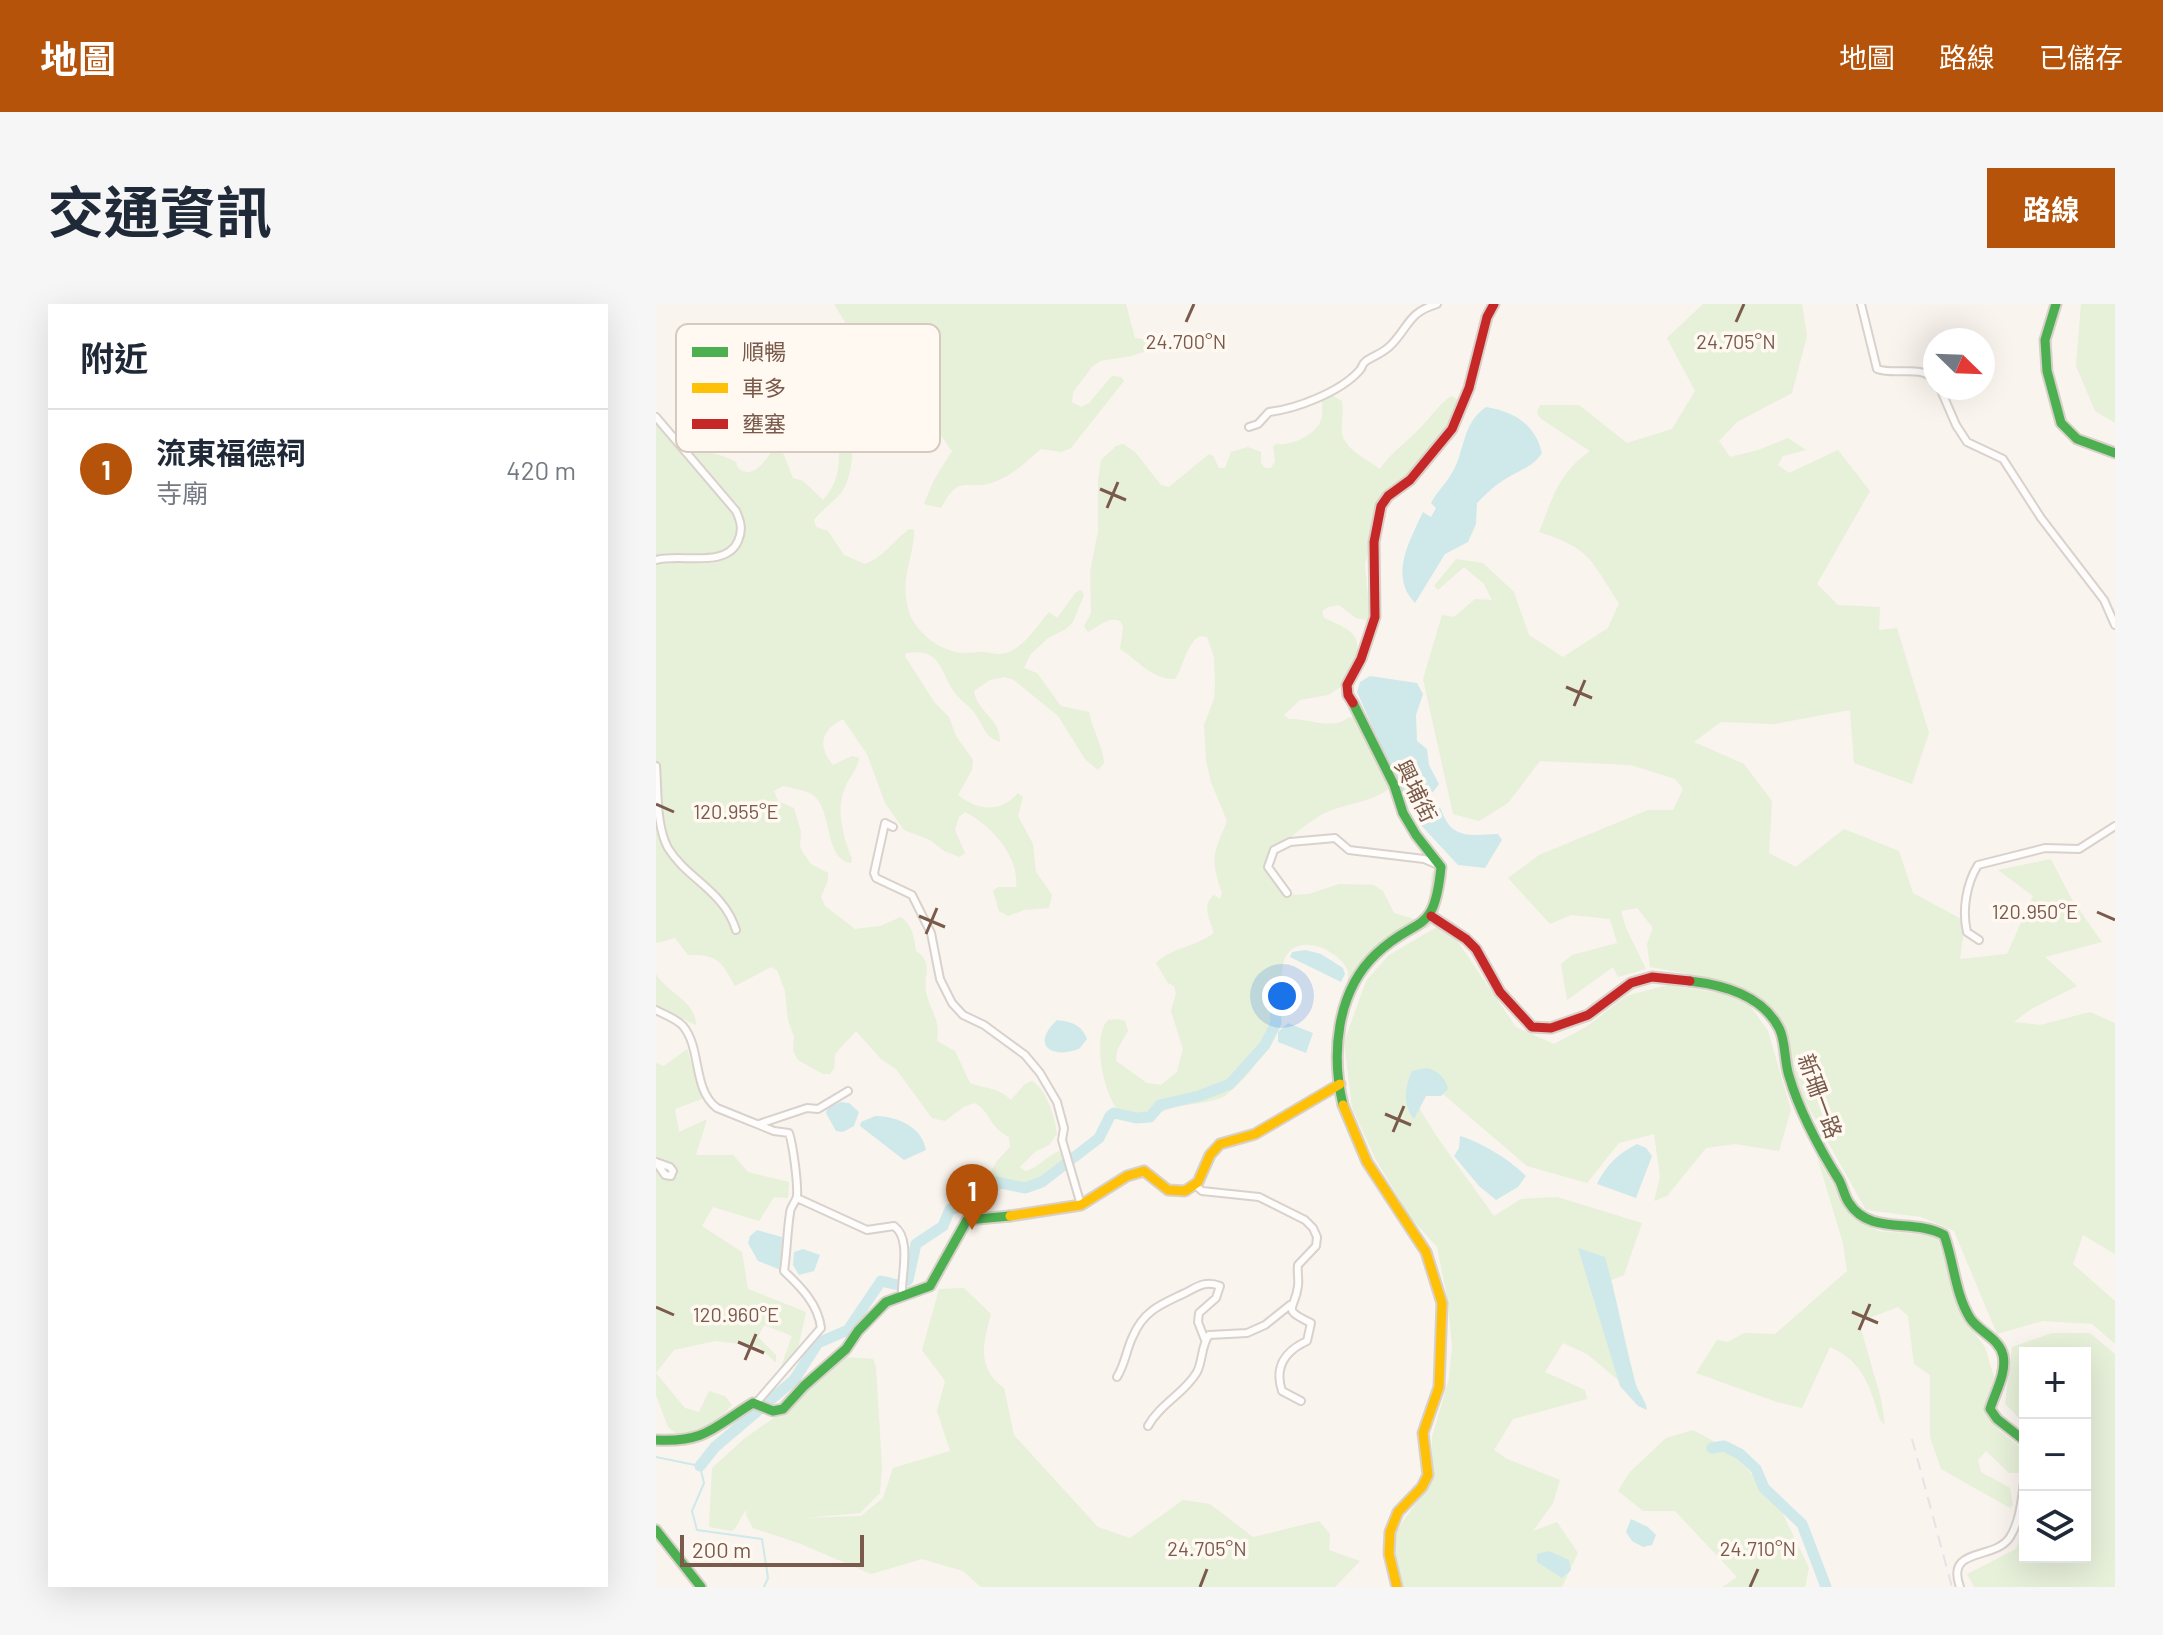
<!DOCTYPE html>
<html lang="zh-TW">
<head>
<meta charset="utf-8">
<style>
  :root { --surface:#fff; --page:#f6f6f7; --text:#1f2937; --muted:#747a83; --line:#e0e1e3; --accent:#b45309 }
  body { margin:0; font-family:Barlow,"Noto Sans TC",sans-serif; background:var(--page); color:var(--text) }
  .controls { position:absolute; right:24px; bottom:24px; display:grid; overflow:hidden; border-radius:0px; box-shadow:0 8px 32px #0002 }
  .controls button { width:72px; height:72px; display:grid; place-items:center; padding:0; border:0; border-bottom:2px solid var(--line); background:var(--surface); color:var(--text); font:40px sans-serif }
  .compass { position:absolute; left:1267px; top:24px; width:72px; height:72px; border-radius:50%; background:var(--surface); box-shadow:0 8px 32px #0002; rotate:113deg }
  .scale { position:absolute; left:24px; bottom:20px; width:184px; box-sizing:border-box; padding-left:8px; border:4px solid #7a5a4b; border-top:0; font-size:22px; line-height:28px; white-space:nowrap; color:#7a5a4b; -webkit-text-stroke:6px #fff9f1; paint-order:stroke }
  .you { position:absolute; left:626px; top:692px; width:28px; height:28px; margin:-20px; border:6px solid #fff; border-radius:50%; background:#1a73e8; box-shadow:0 0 0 12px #1a73e833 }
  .badge { display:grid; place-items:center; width:52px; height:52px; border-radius:50%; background:var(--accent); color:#fff; font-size:26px; font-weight:700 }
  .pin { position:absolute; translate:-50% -66px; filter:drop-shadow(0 2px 4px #0008) }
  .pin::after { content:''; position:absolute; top:42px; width:28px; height:24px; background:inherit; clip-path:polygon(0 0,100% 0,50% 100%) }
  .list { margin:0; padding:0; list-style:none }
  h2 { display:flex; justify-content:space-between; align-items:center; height:104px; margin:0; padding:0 32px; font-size:34px }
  h2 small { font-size:26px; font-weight:400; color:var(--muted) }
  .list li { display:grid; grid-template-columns:52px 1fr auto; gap:24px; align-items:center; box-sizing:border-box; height:120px; padding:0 32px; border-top:2px solid var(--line) }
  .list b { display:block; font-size:30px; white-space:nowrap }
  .list p { margin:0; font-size:26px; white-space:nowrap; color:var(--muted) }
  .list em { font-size:26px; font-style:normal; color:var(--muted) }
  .icon { flex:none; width:44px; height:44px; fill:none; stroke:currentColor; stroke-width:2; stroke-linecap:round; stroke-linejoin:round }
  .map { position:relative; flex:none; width:1459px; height:1283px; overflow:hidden; border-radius:0px }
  header { display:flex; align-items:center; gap:48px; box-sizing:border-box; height:112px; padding:0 40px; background:var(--accent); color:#fff }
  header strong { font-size:38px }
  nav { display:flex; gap:44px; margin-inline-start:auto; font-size:28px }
  .intro { display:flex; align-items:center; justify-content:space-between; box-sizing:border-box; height:192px; padding:0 48px }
  h1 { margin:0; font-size:56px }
  .button { padding:20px 36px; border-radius:0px; background:var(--accent); color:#fff; font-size:28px; font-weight:700 }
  main { display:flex; gap:48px; padding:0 48px }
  aside { flex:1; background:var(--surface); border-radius:0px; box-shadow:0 8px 32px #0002 }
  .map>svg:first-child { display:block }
</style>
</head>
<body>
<header>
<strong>地圖</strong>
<nav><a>地圖</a><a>路線</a><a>已儲存</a></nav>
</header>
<div class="intro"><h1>交通資訊</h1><a class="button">路線</a></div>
<main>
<aside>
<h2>附近<small></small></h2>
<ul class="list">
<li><span class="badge">1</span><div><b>流東福德祠</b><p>寺廟</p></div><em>420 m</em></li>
</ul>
</aside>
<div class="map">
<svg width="1459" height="1283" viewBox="0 0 1459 1283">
  <rect width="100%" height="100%" fill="#f9f4ee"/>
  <path fill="#e7f0d9" d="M178,0H470L479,34L499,36L504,43L475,52L444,57L436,63L417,88L416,98L425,103L433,99L456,72L465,73L468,77L415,144L405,148L385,145C371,157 356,172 338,178C309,188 304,168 285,204L268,200L278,176L296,147L254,88L240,62L215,50L206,36L190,20Z
    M1047,0H1146L1151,32L1136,89L1081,118L1063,137L1074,153L1102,146L1132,134L1150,146L1127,152L1122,161L1133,169L1182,146L1214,187L1161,280L1182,301L1224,303L1223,326L1241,324L1273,429L1256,480L1198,459L1194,406L1118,420L1065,418L1038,438L1088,460L1116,497L1113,549L1140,563L1188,525L1243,547L1257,589L1309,617L1304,655L1351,650L1377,592L1342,566L1395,555L1415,594L1446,638L1389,653L1421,682L1375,705L1358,718L1384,721L1434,708L1459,719V950L1427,931L1417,960L1459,997V1040L1436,1020L1387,1017L1341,1030L1298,927L1265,913L1210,906L1145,790L1123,714L1100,690L1060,675L994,663L991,640L997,624L981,604L965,607L970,624L990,665L962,673L957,663L911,696L905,660L916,651L961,639L954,615L915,611L894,620L852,574L883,551L992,506H1017L1027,485L1019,475L975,461L884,457L852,499L823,517L797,510L767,375L786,311L798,313L819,295L836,296L828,280L808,263L782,286L778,282L800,255L827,259L858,288L873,331L907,353L952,324L963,299C935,257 935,244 883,228C898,192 901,171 934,147L884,114L881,109L884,101H923L971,139L1016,125L1039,87L1011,34Z
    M1425,0H1459V119L1439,107L1420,62Z
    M674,90L686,97C688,109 685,118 686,129C688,145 712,156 724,165C734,150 747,141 760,128C772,117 781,102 795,92L801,95L796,112L766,159L726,190L709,261L712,293L717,307L714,317L700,314L683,301L672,303L666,307L668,314C712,332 704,338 691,379L672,391L644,396L628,411L633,415C653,414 677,427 693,413L703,415L736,482C718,499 688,499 667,510C646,522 624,541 612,560L620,580L639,591L653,590L683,580L718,581L727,587L738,609L762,616L772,602L776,568L784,562L790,571L782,612L773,623L752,629L719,653L696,686L689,685C691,679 694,671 691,665C681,645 640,627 628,656C620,700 618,749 582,780C576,786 570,793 562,795C549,799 534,800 520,803C501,807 488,823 468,811C448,800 435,732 452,716L462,715L469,717L472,727L461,746L460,757L491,779L505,781L521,768L527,745L515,707L520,689L518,682L512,679L500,659C516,643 540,643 558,629C554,616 545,601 558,591L564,595L566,589C554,554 557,551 571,517L555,478L550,456L548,421L558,395L559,381L558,353L551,333L544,332C530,340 528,362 519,375C495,375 483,357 464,345L467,323L464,317C452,312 443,323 432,328L428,322L435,309L434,268L442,227V176L445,156L460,142L467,140L479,148L505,181L513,183L553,150L557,152L563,164H569L575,148L592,143L605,148V159L609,164H615L619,157L617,143L620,140C635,142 659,132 665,116C667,111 666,101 666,96Z
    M192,92L200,101C196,125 200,171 185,189C178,197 166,206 158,216L160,223L172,227L188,251L209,260C227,254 238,236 253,225L258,226C258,255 244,271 252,304C256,325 280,344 300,348C308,350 317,348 325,348C336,348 344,353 355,347C371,339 382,321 393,308L401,314L420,288L425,286L428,291L417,318L410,325L392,334L374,351L368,364L381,369L405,402L433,408C436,426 447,441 448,459L442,466L429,455L402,412L358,376L349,373L334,376L318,387C321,408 345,415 344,438C329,433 328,423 320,411C314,402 304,396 298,388C283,365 285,344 250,349L249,352L278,398L293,413L300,432L317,456L316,466L302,491C322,507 345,509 362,489L367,493L362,512L377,540L380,568L396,591L393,604L368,606L352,612L343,607L337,587L342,583H360C364,553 335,521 309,508L303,513L299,526L309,549L304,553L288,547L274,536L248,526L229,499L211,450L187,415C165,426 161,442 177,461L196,452L203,454C200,469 194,471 189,484C179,506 188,535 196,555L195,559C168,556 177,506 157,491C150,486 135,484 127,482L118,487L122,497L138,504L145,528L144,543L147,549L155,560L172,569V576L165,593L169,602L199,625L224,622L245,613C257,623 258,632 260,647C278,658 267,673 270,688C275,710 284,712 281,737L299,747L314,779C332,786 340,782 355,796L369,780L376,777C391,786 399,813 401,830L393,841L380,847L364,863L369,867C382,865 390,852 403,847L409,856L401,867L372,886L353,878L326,901L297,902L296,899L309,887L327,882L341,857L354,843L353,833C331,821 335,808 319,799L309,802L289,817L276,814L240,765L225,755L200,727L179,750L178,764L174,770H167L142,756L137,747L138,733L132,716L129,687L121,666L115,663L79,682C65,657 62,650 32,651L19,634L0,639V112C15,120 21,133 34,141C47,149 63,149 76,156C87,162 75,158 85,166C98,175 113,153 118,143L125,144L137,174L147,177L167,196C195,166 176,130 185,95Z
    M781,623L802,638L860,723L898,740L930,723L970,692L1012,681L1069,690L1093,700L1112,727L1135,806L1123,847L1079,840L1050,844L1011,892L998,897L1004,873L998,830L963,839L931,879L871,862L773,778L754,789L781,833L838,912L865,895L901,893L986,919L968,971L941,982L976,1063L962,1076L931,1050L907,1039L889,1068L929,1086L931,1095L857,1115L838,1146L851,1155L904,1176L897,1199L877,1227L901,1218L922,1249L906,1283H747L739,1264L738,1230L775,1178L776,1133L793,1074L796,1042L791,993L781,943L754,913L719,854L696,804L688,738L710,677L733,651Z
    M0,670C11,689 40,697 40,721L0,702Z
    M31,745L46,795L19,805L23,828L51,815L40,851H77L92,868L133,878L132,894L118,893L103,917L57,903L46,922L86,948L92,985L150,1008L141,1049L123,1068L136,1032L108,1021L102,1033L120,1051V1059L102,1042L59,1037L18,1046L0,1069L29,1104L43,1108L53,1087L69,1092L76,1101L60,1118L23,1132L12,1123L0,1091V759L8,762Z
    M1161,853L1197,914L1223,927L1281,932L1306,1012L1329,1043L1338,1073L1328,1106L1342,1125L1365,1144L1363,1169H1353L1330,1147L1322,1156L1325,1168L1354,1184L1357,1201L1354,1204L1285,1165L1274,1133V1071L1258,1060L1252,1012L1242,1003L1203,1018L1225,1095L1229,1121L1224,1116C1214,1083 1208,1058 1174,1043L1146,1104L1121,1098L1040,1069L1061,1036L1072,1038L1088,1029L1119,1030L1191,967L1187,939Z
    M308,984L335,1010C327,1040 320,1063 348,1084L358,1131L442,1223L474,1234L527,1196L554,1200L597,1233L663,1217L674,1230L673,1246L704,1257L679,1283H325L307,1267L266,1255L215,1270L145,1240L97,1224L90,1211L91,1206C83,1213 84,1221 76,1227L53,1223L56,1164L89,1134L142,1097L171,1065L188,1053L217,1055L220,1063L226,1163L224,1189L204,1209L149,1214L205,1212L227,1194L237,1164L294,1147L281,1107L289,1077L266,1046L283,985Z
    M1396,1029H1434L1459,1050V1283H1318L1311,1270L1360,1245L1369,1222V1253H1429V1049H1369V1120L1349,1100L1356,1043Z
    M1037,1126L1074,1146L1122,1200L1153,1264L1149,1283H1066L1081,1273L1019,1207H987L962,1187L973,1169L1010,1134Z"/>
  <path fill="#cfe9ea" d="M830,103C859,108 879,120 886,149C876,164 865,165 851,174C839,181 830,190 821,199L820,220L812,238L789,250L759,299C733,272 753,238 767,208L775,213L780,204L775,199C780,189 788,182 794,172C810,149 804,121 830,103Z
    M714,372L761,379L767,390L760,411L761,437L771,445L773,461L783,480L777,488L748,495L701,388L704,378Z
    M780,502L785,505C795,536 814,531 842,530L846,536L829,564L802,561L763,519L765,509Z
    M649,646L665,650L687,664L689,670L685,678L634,653L636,648Z
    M401,716C416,718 425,720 431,735L423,745C392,756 376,739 401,716Z
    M632,719L657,729L650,749L622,738V728Z
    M770,764C780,765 791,775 792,785L785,792H770L758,815C746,801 749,781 756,767Z
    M185,798L193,799L203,808L198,822L187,828L180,827L170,809L171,804Z
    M219,812C240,812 266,822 270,846L248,856L204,822L205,818Z
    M804,832C823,837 856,857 870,872L862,883L840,896L823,882L798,852L803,844Z
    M981,840L990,844L996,852L980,894L941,880C951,860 962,850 981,840Z
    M101,926L126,933L125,966L102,957L92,939L94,932Z
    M922,944L949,953C961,994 968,1036 979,1077C981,1088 990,1095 991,1106L982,1102L964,1082Z
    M147,945L164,951L158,967L143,971L137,961L138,948Z
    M975,1215L992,1223L1000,1231L996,1241L987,1243L976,1237L970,1228Z
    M893,1247L913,1256L915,1266L906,1274L881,1258V1250Z"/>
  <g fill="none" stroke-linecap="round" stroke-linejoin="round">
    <path stroke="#cfe9ea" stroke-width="2" d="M0,1153L44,1162L48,1179L36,1207L41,1226L106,1235L112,1274L108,1283"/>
    <path stroke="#cfe9ea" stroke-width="11" d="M1056,1144L1068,1142L1084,1150L1100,1165L1108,1184L1146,1220L1170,1283
      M44,1162L59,1143L138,1076L162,1039L192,1026L225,977L242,981L252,976L260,940L287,922L294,905L314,902L336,877L369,884L386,878L443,834L454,812L458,809L480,814L494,813L504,801L543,792L574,780L609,741L620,719L618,689"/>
    <defs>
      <path id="street" d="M1205,0L1221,65C1242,72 1263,60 1279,76
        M1284,84L1300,121L1311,138L1347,155L1385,214L1448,296L1459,321
        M0,113L80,207C85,218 87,226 82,237C70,265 24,249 0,256
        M593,123L602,120L613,108C640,105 684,88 703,67C708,62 704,62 710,57C719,51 728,49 736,40C753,22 753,8 781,0
        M0,462C2,487 0,522 12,544C31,575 68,587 80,626
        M237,523L229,519L218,569L220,574L256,591L275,629L284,675L296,699L307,711L328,721L369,751L384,769L401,798L408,824L406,836L425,901
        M631,589L612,563L618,546L634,538L679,534L693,546L768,555L782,561
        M1323,636L1311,628C1306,607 1310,580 1322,561L1389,544L1423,545L1459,522
        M0,706C9,711 21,715 27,722C46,745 36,785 61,804L118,827L133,829C137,841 142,879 141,892C140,898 134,903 134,909C131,928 131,947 128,967C145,983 162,1000 165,1024L100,1099
        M103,820L151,804L162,805L192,787
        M0,858L9,871L15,872L17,867L14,863L0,858
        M539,881L546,887L603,893L649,916L657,924L661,933L660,942L642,961C641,969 643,975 642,982C639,1007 624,1004 655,1019L651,1037C629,1047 618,1063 626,1087L645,1097
        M141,894L211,926L238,922C256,935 245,971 246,991
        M461,1073C470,1058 470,1046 477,1032C488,1006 506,1000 529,989C541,983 549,976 564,982L560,994L543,1009L542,1018L549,1036
        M492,1122C504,1100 529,1089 541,1068C547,1056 545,1042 553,1031L591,1029L609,1021L634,1001
        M1304,1283C1289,1242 1339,1257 1354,1233C1365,1216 1366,1190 1369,1171"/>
      <path id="fast" d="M1400,0L1389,36L1391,67L1405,119L1421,135L1459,149
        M1034,677C1067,681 1106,691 1123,724C1130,737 1128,757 1133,772C1144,809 1163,844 1183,876C1187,883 1188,892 1193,899C1214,932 1258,914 1288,931C1298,958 1299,990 1314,1014C1323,1028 1343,1034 1347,1051C1351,1069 1339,1088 1334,1105L1341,1115L1369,1137
        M687,801C675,751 680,688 720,650C762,610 778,634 785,563L760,531L747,509L738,481L697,399
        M0,1136C50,1139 59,1122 97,1099L117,1107L127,1105L148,1082L190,1045L202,1027L230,998L274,982L311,916L354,912
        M0,1226L45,1283"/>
      <path id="slow" d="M687,801L711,858L770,948L786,999L783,1083L767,1129L772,1171L766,1183L742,1208L734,1228L733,1250L741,1283
        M354,912L425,901L471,872L488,867L512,886L529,887L542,878L554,851L564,840L599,830L684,780"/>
      <path id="jam" d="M697,399L692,391L691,381L705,355L719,313L718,238L725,202L732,192L754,176L796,125L813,84L831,13L838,0
        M775,612L810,635L820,645L844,688L876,723L895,724L932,711L975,679L996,673L1034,677"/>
    </defs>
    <use href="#street" stroke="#d9d1cc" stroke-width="10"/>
    <use href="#fast" stroke="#d9d0ca" stroke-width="13"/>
    <use href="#slow" stroke="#d9d0ca" stroke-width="13"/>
    <use href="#jam" stroke="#d9d0ca" stroke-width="13"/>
    <use href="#street" stroke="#fefdfc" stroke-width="6"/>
    <use href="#fast" stroke="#4caf50" stroke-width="9"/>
    <use href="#slow" stroke="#ffc107" stroke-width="9"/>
    <use href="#jam" stroke="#c62828" stroke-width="9"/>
    <path stroke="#e5e3e6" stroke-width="2" stroke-dasharray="12 8" stroke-linecap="butt" d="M1256,1135L1296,1283"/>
  </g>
  <path fill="none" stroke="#7a5a4b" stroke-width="3" d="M530,18L538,0M1080,18L1088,0M444,185L470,196M451,204L462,178M910,383L936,394M918,402L929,376M0,500L18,508M1441,608L1459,616M263,612L289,623M270,630L281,604M729,810L755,821M737,828L748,802M0,1003L18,1011M1196,1008L1222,1019M1203,1026L1214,1000M82,1038L108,1049M89,1056L100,1030M544,1283L551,1265M1094,1283L1102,1265"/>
  <g text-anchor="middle" stroke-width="7" stroke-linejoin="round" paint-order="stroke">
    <g font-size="22" fill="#7a5a4b" stroke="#fff9f1">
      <text transform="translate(760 487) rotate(64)" y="8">興埔街</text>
      <text transform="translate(1164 792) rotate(70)" y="8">新珊一路</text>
    </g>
  </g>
  <rect x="20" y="20" width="264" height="128" rx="12" fill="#fff9f1" stroke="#d7c9bf" stroke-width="2"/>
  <rect x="36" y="43" width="36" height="10" fill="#4caf50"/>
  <rect x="36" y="79" width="36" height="10" fill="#ffc107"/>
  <rect x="36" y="115" width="36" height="10" fill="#c62828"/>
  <g font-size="22" fill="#7a5a4b">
    <text x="86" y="56">順暢</text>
    <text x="86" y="92">車多</text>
    <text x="86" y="128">壅塞</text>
  </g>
  <g font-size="20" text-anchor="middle" fill="#7a5a4b" stroke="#fff9f1" stroke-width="7" stroke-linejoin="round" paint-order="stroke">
    <text x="530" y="45">24.700°N</text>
    <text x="1080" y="45">24.705°N</text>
    <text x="80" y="515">120.955°E</text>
    <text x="1379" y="615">120.950°E</text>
    <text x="80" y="1018">120.960°E</text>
    <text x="551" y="1252">24.705°N</text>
    <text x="1102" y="1252">24.710°N</text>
  </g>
</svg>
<div class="controls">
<button>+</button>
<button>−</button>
<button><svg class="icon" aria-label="layers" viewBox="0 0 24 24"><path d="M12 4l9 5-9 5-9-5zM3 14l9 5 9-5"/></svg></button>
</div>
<svg class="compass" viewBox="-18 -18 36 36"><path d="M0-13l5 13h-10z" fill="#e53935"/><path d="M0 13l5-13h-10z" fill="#747a83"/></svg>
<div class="scale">200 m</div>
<div class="you"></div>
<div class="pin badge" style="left:316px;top:926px">1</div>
</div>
</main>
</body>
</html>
